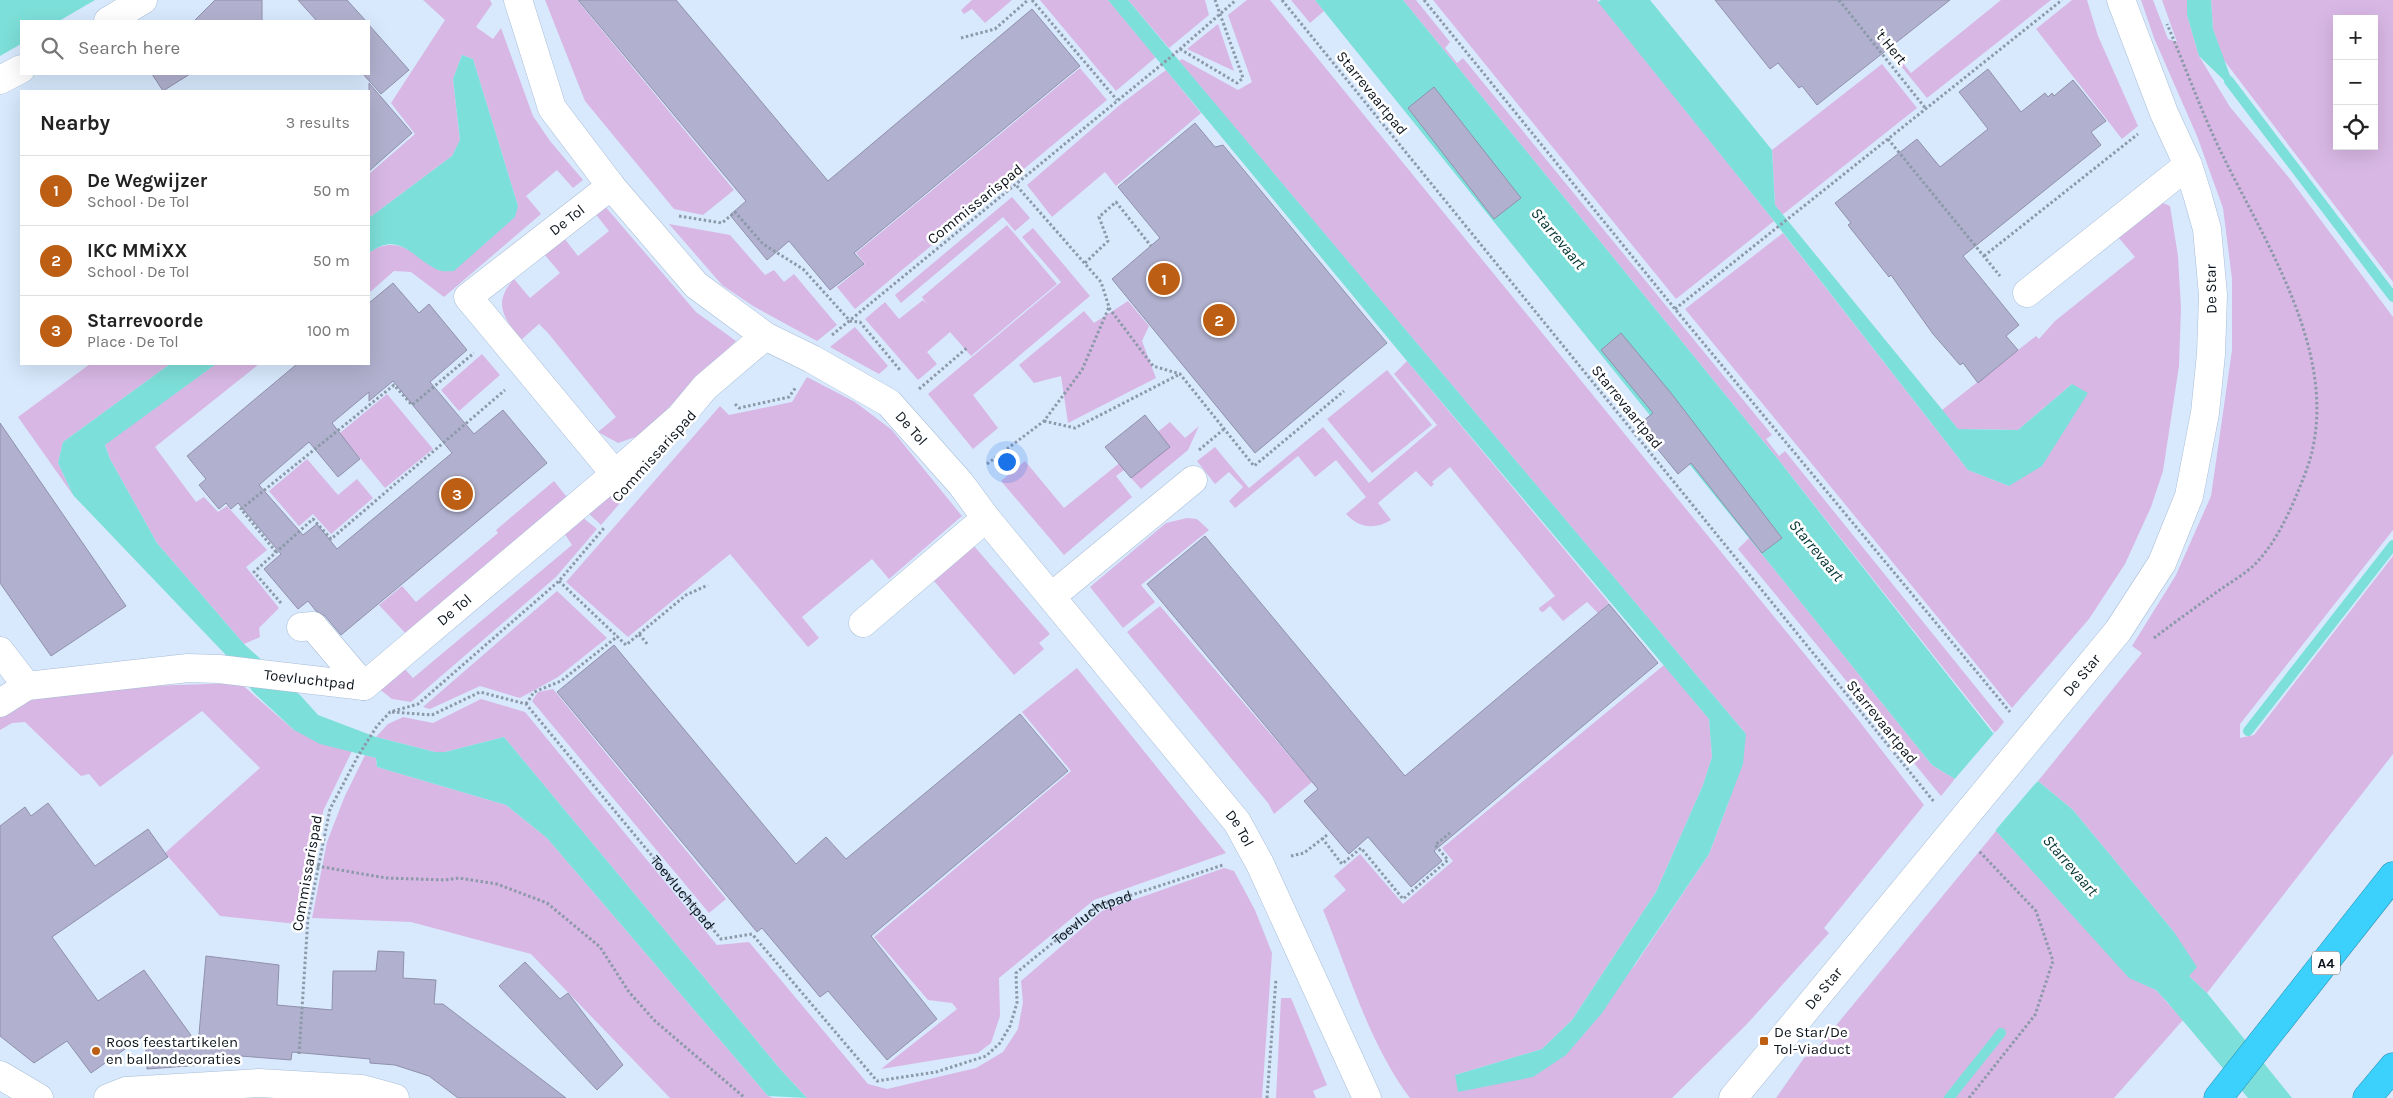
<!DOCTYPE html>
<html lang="en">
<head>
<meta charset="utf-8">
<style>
  :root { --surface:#fff; --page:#f6f6f6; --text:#222; --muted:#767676; --line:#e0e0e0; --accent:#bc5e13 }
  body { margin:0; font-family:Karla,sans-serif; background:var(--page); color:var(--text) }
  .controls { position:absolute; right:15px; top:15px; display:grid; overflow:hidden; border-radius:0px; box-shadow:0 5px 20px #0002 }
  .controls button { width:45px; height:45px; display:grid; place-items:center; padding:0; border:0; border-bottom:1px solid var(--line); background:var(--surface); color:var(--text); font:25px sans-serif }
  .you { position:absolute; left:1006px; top:461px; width:18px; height:18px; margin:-12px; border:4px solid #fff; border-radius:50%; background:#1a73e8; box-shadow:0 0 0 8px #1a73e833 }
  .badge { display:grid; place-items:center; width:32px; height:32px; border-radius:50%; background:var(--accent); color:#fff; font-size:16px; font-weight:700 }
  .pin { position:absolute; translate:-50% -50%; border:2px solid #fff; box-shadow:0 1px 5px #0006 }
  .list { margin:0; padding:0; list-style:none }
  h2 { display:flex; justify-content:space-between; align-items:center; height:65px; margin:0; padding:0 20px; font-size:21px }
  h2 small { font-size:16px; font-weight:400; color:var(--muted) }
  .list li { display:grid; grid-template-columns:32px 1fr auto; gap:15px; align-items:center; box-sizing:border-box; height:70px; padding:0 20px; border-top:1px solid var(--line) }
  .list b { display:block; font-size:19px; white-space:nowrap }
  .list p { margin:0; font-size:16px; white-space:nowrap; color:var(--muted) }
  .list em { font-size:16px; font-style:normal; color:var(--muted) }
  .icon { flex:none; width:28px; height:28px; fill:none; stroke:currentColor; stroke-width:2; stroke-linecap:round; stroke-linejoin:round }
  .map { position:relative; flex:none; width:2393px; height:1098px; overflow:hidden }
  .search { position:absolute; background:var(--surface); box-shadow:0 5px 20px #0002; left:20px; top:20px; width:350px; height:55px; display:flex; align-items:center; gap:12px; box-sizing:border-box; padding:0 18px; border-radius:0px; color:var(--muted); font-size:19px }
  .panel { position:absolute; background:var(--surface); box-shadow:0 5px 20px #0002; left:20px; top:90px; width:350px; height:275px; border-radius:0px }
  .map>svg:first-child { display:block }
</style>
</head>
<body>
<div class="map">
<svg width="2393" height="1098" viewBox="0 0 2393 1098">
  <rect width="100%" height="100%" fill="#d8e9fd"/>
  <path fill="#d8b7e4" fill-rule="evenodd" d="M423,0H490L492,4L476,27L493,39L501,28L533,116L550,141L583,180L573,188L557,170L526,196L541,214L444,297L411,272L394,271L369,293V253C396,233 417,255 440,271L518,206L473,59L462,55L453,79L460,141L452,156L369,218V174L415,134L391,103L445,20Z
    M545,0H577L734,190L703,215L674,209L585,101Z
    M972,0H1012L985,23L972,9L964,14L961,10Z
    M1040,0H1108L1156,57L1116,91Z
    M1128,0H1205L1209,15L1169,48Z
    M1247,0H1270L1856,717L1924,805L1824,928L1829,933L1747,1024L1672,1098H1410C1369,1044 1349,972 1323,910L1346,890L1334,876L1360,854L1403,904L1453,861L1442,848L1664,665L1709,719L1712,757L1703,785L1656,892L1572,1020L1542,1049L1455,1075L1533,1077L1635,965L1709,854L1728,804L1746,734L1179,61L1182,59L1238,90L1252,82L1228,15Z
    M1291,0H1315L1324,11L1310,23Z
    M1403,0H1416L1450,42L1445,48L1457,63L1463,58L1772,435L1766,439L1779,456L1785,451L2004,722L1995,733L1777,458Z
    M1433,0H1597L1774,221L1676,299Z
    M1847,0L1854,3L1911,73L2001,0H2051L1927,98Z
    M2072,0H2087L2098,36L2138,126L2122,139L2036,29Z
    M2141,0H2153L2168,39L2177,42L2162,0H2187V15L2199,56L2230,107L2290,179L2393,317V530L2240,724V738L2254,735L2393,556V754L2207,993L2189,976L2174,932L2073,810L2038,781L2142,653L2132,646L2176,575L2211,496L2232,350V279L2223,208L2197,136L2154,38Z
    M2211,0H2393V282L2223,59L2213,29ZM2337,19H2374V146H2337Z
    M1218,24L1234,71L1187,49Z
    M1882,64L1917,108L1782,215L1775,205L1772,150Z
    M1080,68L1107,100L855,309L837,287L865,264L856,253Z
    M1166,70L1201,113L1116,186L1105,172L1052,217L1027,185L1121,104Z
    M1012,197L1030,218L1015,231L1003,217L901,303L895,295Z
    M2163,203L2170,206L2178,256L2181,308L2179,366L2163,471L2151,507L2125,564L2089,619L2012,708L1685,309L1783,233L1968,470L2009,486L2072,384L2018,430L1958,429L1942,410L2036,336L2039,339L2055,321L2135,257L2118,237Z
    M603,204L696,312L736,341L641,435L618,443L598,432L616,417L548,333L539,324L521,340C504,318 492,303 514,279L530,298L560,273L544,254L564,238L578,256L609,231L594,212Z
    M669,224L730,235L765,275L774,270L784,282L794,274L837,325L817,341L753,306L722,285Z
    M1007,225L1057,284L971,356L950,332L927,352L937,364L918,380L865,319L885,302L899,319L923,300L927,304L922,297Z
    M1033,228L1090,296L973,395L998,428L973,449L928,394L1061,282L1022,237Z
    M1128,301L1149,326L1142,341L1156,378L1068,423L1061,376L1034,383L1019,365L1084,311L1094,323Z
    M855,327L888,366L879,374L830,347Z
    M482,354L500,375L459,411L441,390Z
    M1407,361L1609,603L1598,613L1587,602L1563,621L1550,606L1543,612L1540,611L1539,608L1555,596L1450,467L1432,482L1434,484L1431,487L1416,471L1378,503L1391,520C1375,530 1359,528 1346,514L1366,497L1336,460L1315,477L1298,456L1235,508L1229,501L1243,487L1229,472L1215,484L1197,461L1215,447L1249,488L1323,427L1369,483L1437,425L1394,374Z
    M90,364H170L63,442L58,463L73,495L18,417Z
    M216,364H259L155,447L196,502L204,497L218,512L227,506L267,550L246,567L279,608L259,628L260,637L244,644L157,543L110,459L105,444Z
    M1387,370L1432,425L1372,473L1327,419Z
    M807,377L855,402L892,430L962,516L889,579L872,559L802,617L819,638L808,647L730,554L628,637L566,582L720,406L729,415L792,402Z
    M387,394L433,449L385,488L350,446L327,464L317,452Z
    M1170,422L1185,438L1199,426L1188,450L1141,489L1124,470L1116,476L1132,497L1064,555L1001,481L1025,461L1064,508Z
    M684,430L601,525L587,512Z
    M307,459L338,495L357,479L373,498L331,534L313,514L299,526L269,491Z
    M554,481L570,501L408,636L379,605L402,586L416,602L498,533L496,530Z
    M582,517L597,529L556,577L411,702L392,699L378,688L403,667L413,678L572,545L564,533Z
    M1187,518L1197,519L1209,530L1141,585L1155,602L1123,628L1090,587L1166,523Z
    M1749,538L1932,765L1955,779L1941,796L1738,549Z
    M974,546L1050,634L1039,643L1044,649L1014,675L934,581Z
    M557,591L607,638L558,677L520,698L480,686L430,709L423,707Z
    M1160,606L1312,782L1274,814L1268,803L1127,632Z
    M1077,668L1226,853L1094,900L999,978L1000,1016L991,1043L978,1053L881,1069L957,1009L952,1003L928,1000L874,937L1071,771L1022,712Z
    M240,683L294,730L352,751L324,809L301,888L297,924L220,916L165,853L260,768L202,711L100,787L89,774L81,776L25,722L12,723L0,730V713L52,689Z
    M553,689L726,899L709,913L532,701L538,692Z
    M481,699L525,712L717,945L749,942L868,1084L887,1089L976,1068L1003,1052L1018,1029L1023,1002L1021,981L1102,911L1224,868L1234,871L1255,910L1272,953L1262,1098H807L781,1070L504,737L445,752H435L376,737L388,724L403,717L433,723Z
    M365,755L376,758L377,767L506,805L547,838L768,1096L773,1098H670L531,954L411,922L312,918L327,842L344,798Z
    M1996,831L2129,977L2156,990L2183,1020L2114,1098H1776L1804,1058L1815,1051Z
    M1281,998H1291L1327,1085L1313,1091L1316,1098H1276Z"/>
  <path fill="#7ddfd9" d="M0,0H95L59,21H21V44L0,56Z
    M1108,0H1128L1746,734L1743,764L1709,854L1602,1013L1566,1055L1533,1077L1458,1092L1455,1075L1542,1049L1572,1020L1656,892L1703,785L1712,757L1709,719L1407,361Z
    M1315,0H1403L1777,458L2034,785L2038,781L2073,810L2174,932L2197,967L2189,976L2207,993L2292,1098H2248L2168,1003L2156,990L2129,978L1996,831L1955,779L1932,765Z
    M1601,0H1650L1772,150L1775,205L1958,429L2018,430L2072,384L2088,393L2042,466L2009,486L1968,470L1774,221L1598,2Z
    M2187,0H2211L2213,29L2236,92L2199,56L2187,15Z
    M462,55L473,59L518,206L515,217L454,271C449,271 443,272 438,270C413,259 400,230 369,253V218L452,156L460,140L453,79Z
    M170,364H216L105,445L110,459L157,543L244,644L301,696L318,715L376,737L435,752H445L504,737L781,1070L807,1098L768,1096L547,838L506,805L377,767L376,758L320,744L294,730L253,692L224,653L73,495L58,463L63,442Z"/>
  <path fill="#d8e9fd" d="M1996,731L2034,781L2039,779L1994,832L1953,781Z"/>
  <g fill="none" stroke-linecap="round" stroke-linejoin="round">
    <path stroke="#7ddfd9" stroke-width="10" d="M2229,81L2393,297
      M2248,731L2393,545
      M1949,1098L2001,1033"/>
  </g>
  <path fill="#b1b1cf" stroke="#9090ac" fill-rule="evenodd" d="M215,0H262V21H194Z
    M298,0H347L366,21H317Z
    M578,0H676L828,181L1032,9L1080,66L854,253L864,264L830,290L789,241L767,260L730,215L746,201Z
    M1715,0H1950L1817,105L1802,86L1799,88L1778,63L1770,69Z
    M369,25L409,70L381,94L363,74H369Z
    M1988,69L2021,112L2045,93L2048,97L2052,93L2054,96L2073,80L2106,121L2091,132L2101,145L1963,256L2019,325L2006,336L2018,350L1978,383L1963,363L1960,365L1933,334L1891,275L1889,277L1848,225L1851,223L1835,203L1917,139L1940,167L1988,129L1959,92Z
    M152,74H190L163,91Z
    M369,83L412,133L369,171Z
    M1434,87L1521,198L1494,219L1408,108Z
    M1195,123L1215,147L1223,145L1387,343L1255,453L1112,279L1160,238L1118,187Z
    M393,283L419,313L429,304L467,350L430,382L474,434L503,410L547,463L341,635L325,616L316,611L308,601L298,609L264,569L281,554L238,503L231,509L226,503L219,509L199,485L206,479L187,456L297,364H369V303ZM393,381L452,453L337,549L317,524L303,535L259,485L309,442L338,477L360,459L332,423L369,392V401Z
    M1621,333L1671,393L1782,538L1762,553L1691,463L1678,474L1638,425L1653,413L1601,350Z
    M1145,415L1170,447L1131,478L1105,447Z
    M0,423L126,606L51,656L0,583Z
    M1205,536L1405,776L1609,604L1658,663L1434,851L1442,861L1411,887L1368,837L1349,854L1304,801L1318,789L1147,584Z
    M614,645L796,864L826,837L846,859L1020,714L1068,771L871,936L937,1019L887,1060L828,991L820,997L762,928L757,932L557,692Z
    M48,803L95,866L148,829L168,857L52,937L98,1001L144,970L198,1045L206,956L279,965L277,1005L332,1010L333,971H376L378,951L404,952L403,978L436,980L434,1004H443L566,1098H458L429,1076L395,1065L370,1063V1059L292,1052L291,1060L228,1055V1063L147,1069L145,1035L91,1073L67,1041L34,1063L0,1036V826L25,807L31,816Z
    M525,962L560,999L568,993L623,1065L597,1090L499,986Z"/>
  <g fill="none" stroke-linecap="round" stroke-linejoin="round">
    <defs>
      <g id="minor">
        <path id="s2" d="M518,0L552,108L611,186L696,285L765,336L812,359L889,403L961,484L986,518L1237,822L1260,864L1367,1098"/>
        <path d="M108,21L143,0"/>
        <path d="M0,80L21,69"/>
        <path d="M611,186L468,297L615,474"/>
        <path d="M2027,293L2188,165"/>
        <path d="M1052,596L1193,480"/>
        <path d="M863,623L986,518"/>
        <path id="s3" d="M301,627L313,626L364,686L615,474L680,417L705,387L765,336"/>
        <path d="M0,651L27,686"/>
        <path id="s4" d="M0,703L27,686L188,668L219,669L364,686"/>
        <path d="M0,1075L39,1098"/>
        <path d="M108,1098L126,1091L259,1083L362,1089L395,1098"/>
        <path id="s5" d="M1733,1098L2118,631L2162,563L2189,496L2205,413L2211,354L2213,295L2207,229L2198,197L2188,165L2164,113L2121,0"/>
      </g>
      <path id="highway" d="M2218,1098L2393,876
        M2367,1098L2393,1067"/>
    </defs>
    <use href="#minor" stroke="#a8bdd6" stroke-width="29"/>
    <use href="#highway" stroke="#2b8fae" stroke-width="29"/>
    <g stroke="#8c99a9" stroke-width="3" stroke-dasharray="2.5 2.5" stroke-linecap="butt">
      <path d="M1032,0L1117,100"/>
      <path d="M1282,0L1935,803"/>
      <path d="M1424,0L1675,309L2010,712"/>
      <path d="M1839,0L1926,109"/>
      <path d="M961,38L995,29L1028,0"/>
      <path d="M1180,49L1237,83L1243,78L1215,0"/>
      <path d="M1888,139L2000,276"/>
      <path d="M679,216L722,223L735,212L763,244L803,269L850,321L860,322L900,370"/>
      <path d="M1984,256L2138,134"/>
      <path d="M1085,263L1108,241L1099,217L1116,202L1151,246"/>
      <path d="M1109,308L1153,366L1180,374L1254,466L1344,391"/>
      <path d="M1675,309L2062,0"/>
      <path d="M832,335L1172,56L1236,0"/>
      <path d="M919,389L968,347"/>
      <path d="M735,404L739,408L789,397L796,387"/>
      <path d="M1044,421L1075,428L1180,374"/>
      <path d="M1199,450L1224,429"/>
      <path d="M987,464L1044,421L1082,370L1109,307L1101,282L1016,185"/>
      <path d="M276,552L241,509L394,385L412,405L474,353"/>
      <path d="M559,581L626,645L639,634L648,645"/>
      <path d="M281,603L254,572L313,519L331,539L505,390"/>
      <path d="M639,634L686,595L708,585"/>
      <path d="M2154,638C2176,621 2199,605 2221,589C2231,582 2243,575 2252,567C2273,547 2286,520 2297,494C2303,479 2310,463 2313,447C2334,347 2265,242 2223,156C2202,114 2186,68 2167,24"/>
      <path d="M526,704L534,692L561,681L618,636"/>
      <path id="s1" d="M392,712L432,715L480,692L526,704L721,939L752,934L877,1081L936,1072L986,1056L1000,1043L1010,1026L1017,1003L1016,973L1098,906L1223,865"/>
      <path d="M1322,838L1342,864L1361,848L1403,899L1448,860L1435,845L1450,833"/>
      <path d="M1291,856L1304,853L1327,835"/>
      <path d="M317,866L386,878L445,880L459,878L497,884L547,903L600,947L629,992L655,1021L745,1098"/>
      <path d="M299,1054L308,918L330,809L358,756L377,726L390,712L418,704L559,581L604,528"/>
      <path d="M1267,1098L1276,979"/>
      <path d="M1969,1098L2035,1015L2053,961L2036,911L1978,850"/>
    </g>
    <use href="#minor" stroke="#fff" stroke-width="28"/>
    <use href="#highway" stroke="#3bd1fc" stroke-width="28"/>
  </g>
  <g fill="#bc5e13" stroke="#fff" stroke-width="2">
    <rect x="1759" y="1036" width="10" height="10" rx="2.5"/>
    <circle cx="96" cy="1051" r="5"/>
  </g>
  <g text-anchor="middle" stroke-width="5" stroke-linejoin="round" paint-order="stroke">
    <rect fill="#fff" stroke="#555a60" stroke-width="1" x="2312" y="951.5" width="28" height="23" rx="4"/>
    <g font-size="14" font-weight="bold" fill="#0c141c">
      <text x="2326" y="968">A4</text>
    </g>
    <g font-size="15" fill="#0c141c" stroke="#fff">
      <text transform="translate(1891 47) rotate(51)" y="5">'t Hert</text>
      <text transform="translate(1372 93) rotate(51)" y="5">Starrevaartpad</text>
      <text transform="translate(975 204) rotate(-39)" y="5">Commissarispad</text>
      <text transform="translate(567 220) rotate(-38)" y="5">De Tol</text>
      <text transform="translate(2211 289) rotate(-91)" y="5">De Star</text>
      <text transform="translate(1627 407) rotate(51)" y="5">Starrevaartpad</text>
      <text dy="5" stroke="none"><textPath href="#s2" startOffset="602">De Tol</textPath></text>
      <text transform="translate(654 456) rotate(-48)" y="5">Commissarispad</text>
      <text dy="5" stroke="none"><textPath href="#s3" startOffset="209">De Tol</textPath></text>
      <text dy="5" stroke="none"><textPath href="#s5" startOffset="548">De Star</textPath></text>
      <text dy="5" stroke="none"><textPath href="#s4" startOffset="316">Toevluchtpad</textPath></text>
      <text transform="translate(1882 722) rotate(51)" y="5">Starrevaartpad</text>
      <text dy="5" stroke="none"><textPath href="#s2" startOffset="1120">De Tol</textPath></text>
      <text transform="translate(307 873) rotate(-80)" y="5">Commissarispad</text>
      <text dy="5" stroke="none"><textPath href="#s1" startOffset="386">Toevluchtpad</textPath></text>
      <text dy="5" stroke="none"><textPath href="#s1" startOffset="971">Toevluchtpad</textPath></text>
      <text dy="5" stroke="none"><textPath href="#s5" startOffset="142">De Star</textPath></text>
    </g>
    <g font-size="15" fill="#0c141c" stroke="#fff" text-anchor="start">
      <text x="1774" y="1037">De Star/De<tspan x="1774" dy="17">Tol-Viaduct</tspan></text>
      <text x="106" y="1047">Roos feestartikelen<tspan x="106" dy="17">en ballondecoraties</tspan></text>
    </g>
    <g font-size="16" font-style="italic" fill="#023432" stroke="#fff">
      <text transform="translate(1559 238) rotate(50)" y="6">Starrevaart</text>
      <text transform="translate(1817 550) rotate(50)" y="6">Starrevaart</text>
      <text transform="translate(2071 865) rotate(49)" y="6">Starrevaart</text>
    </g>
  </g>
</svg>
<div class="controls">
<button>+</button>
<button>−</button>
<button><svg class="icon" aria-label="locate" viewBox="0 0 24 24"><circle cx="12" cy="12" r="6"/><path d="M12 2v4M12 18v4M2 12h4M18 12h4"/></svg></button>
</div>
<div class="you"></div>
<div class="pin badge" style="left:1164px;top:279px">1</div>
<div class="pin badge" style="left:1219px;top:320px">2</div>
<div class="pin badge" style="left:457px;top:494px">3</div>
<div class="search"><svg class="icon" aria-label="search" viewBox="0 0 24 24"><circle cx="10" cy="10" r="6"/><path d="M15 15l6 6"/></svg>Search here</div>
<section class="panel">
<h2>Nearby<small>3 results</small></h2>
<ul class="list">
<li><span class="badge">1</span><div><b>De Wegwijzer</b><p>School · De Tol</p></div><em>50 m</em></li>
<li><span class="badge">2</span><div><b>IKC MMiXX</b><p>School · De Tol</p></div><em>50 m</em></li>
<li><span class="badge">3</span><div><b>Starrevoorde</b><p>Place · De Tol</p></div><em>100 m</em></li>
</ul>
</section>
</div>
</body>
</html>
